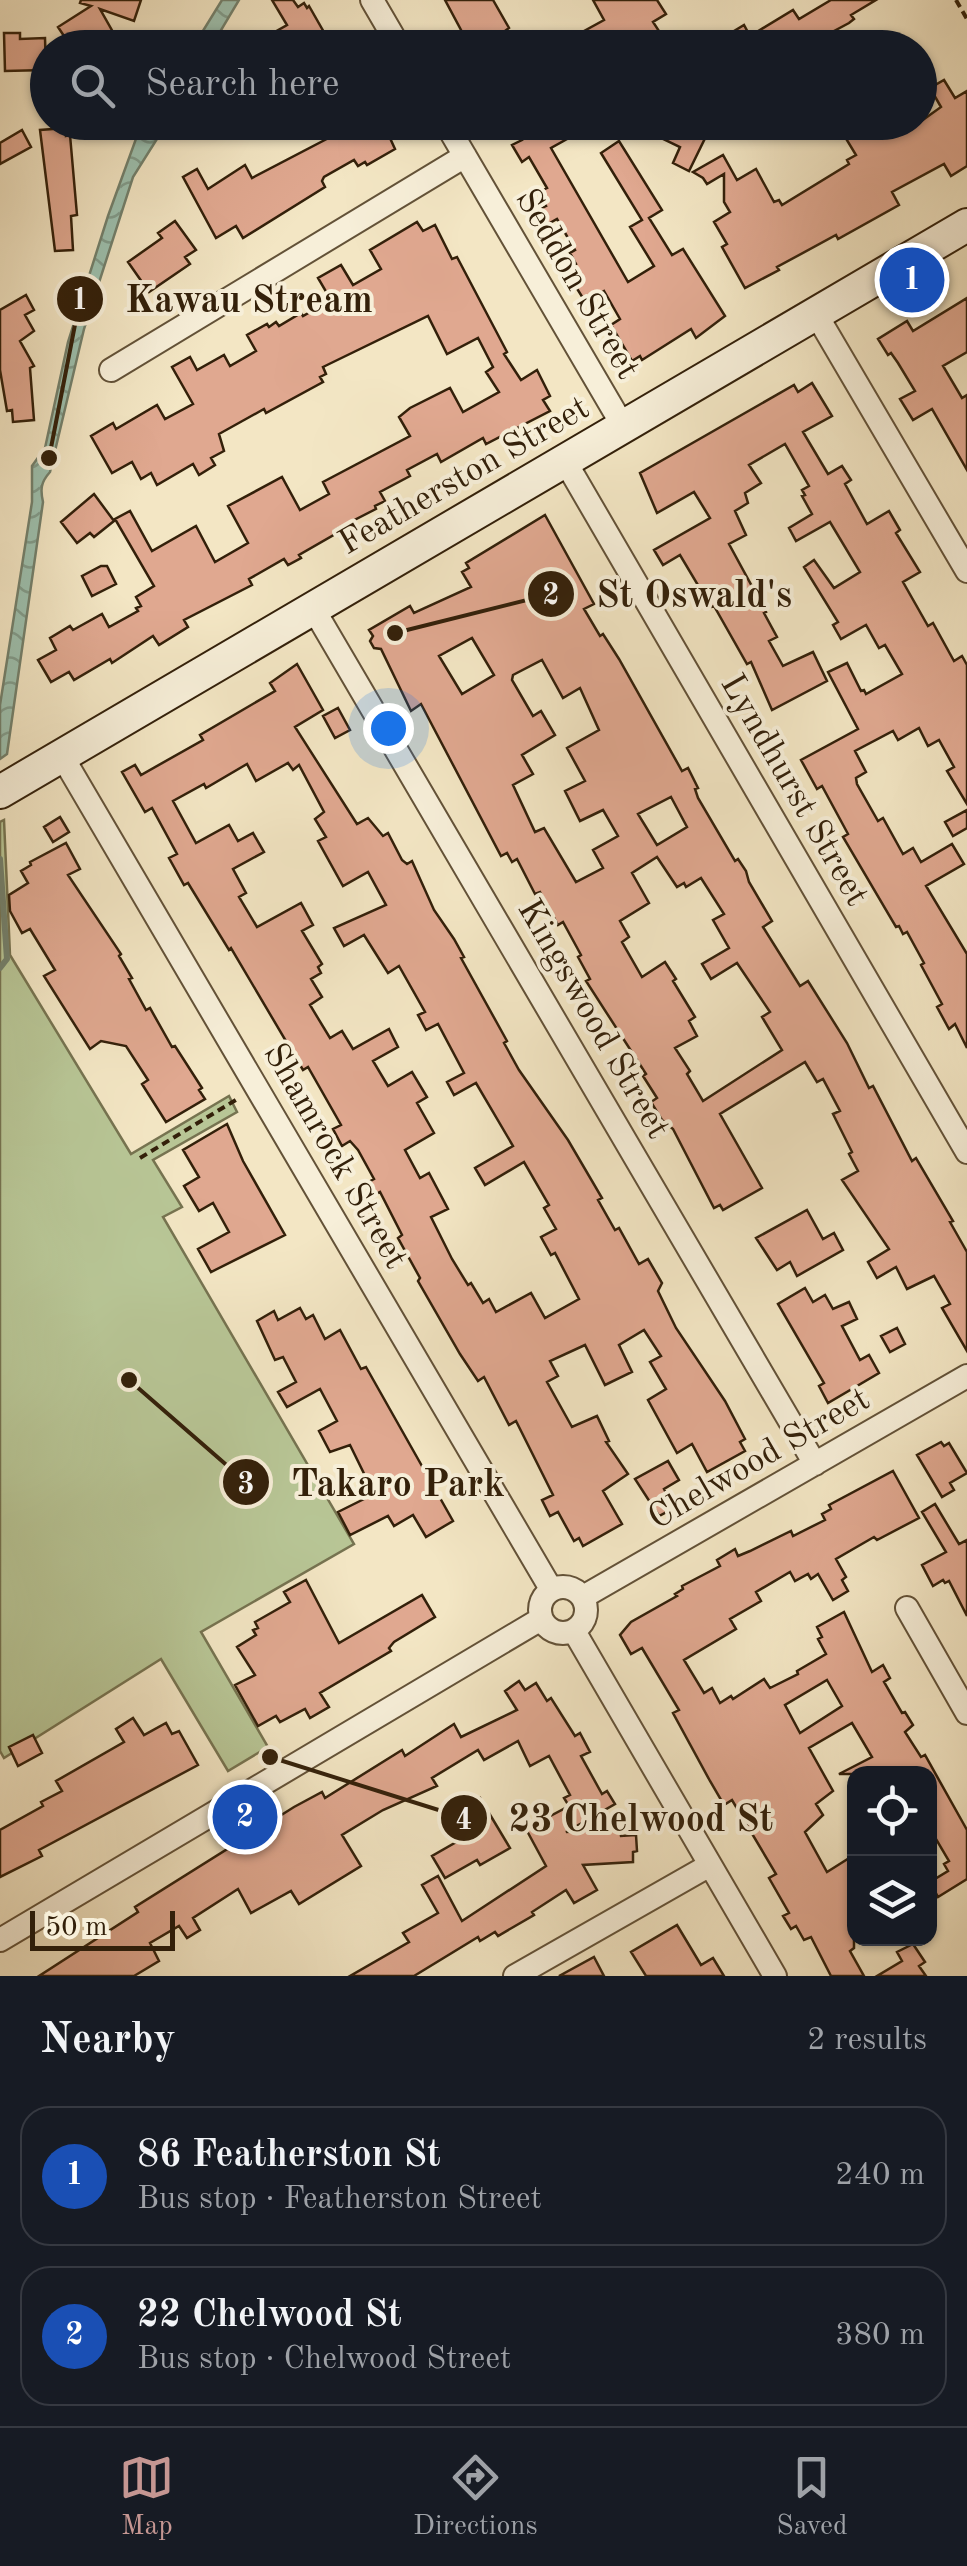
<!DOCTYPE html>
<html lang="en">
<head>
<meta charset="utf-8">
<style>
  :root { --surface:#171b24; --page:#20242c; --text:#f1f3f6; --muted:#9ea1a6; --line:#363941; --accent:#c59692 }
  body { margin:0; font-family:"Old Standard TT",serif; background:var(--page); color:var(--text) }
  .controls { position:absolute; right:30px; bottom:30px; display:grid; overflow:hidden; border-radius:20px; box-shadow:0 2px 8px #0004 }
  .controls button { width:90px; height:90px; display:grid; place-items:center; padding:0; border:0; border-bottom:2px solid var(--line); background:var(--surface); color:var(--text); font:50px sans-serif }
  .scale { position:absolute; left:30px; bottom:25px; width:145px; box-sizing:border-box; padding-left:10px; border:5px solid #33200a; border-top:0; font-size:28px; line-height:35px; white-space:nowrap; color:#33200a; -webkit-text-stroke:8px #f7efd9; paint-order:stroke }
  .you { position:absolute; left:388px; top:728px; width:35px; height:35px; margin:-25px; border:8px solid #fff; border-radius:50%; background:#1a73e8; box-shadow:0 0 0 15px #1a73e833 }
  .badge { display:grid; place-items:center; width:65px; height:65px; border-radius:50%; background:var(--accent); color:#fff; font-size:32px; font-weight:700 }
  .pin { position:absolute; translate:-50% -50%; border:5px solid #fff; box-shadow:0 2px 10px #0006 }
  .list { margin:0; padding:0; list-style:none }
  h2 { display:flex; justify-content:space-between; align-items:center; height:130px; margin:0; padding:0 40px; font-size:42px }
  h2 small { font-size:32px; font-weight:400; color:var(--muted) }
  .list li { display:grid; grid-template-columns:65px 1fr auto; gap:30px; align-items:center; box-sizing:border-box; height:140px; margin:0 20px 20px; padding:0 20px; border:2px solid var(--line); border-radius:30px }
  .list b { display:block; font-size:38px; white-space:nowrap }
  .list p { margin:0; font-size:32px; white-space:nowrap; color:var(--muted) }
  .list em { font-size:32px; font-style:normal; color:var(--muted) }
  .icon { flex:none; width:55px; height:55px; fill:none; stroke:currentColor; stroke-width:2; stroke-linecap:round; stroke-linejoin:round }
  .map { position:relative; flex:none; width:967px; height:1976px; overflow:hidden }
  .search { position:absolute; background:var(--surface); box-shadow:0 2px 8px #0004; left:30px; right:30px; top:30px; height:110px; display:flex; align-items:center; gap:25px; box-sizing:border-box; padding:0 35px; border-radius:55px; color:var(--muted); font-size:38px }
  .sheet { height:450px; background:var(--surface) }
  nav { display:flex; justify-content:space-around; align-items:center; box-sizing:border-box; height:140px; border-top:2px solid var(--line); background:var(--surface); font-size:28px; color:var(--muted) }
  nav a { display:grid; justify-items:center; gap:5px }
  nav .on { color:var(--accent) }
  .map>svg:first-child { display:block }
</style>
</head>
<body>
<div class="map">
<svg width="967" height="1976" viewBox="0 0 967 1976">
  <defs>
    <pattern id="water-waves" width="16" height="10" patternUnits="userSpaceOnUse" patternTransform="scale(2.5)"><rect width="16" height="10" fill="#9dc0ae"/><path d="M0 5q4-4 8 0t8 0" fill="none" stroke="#819c8c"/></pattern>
  </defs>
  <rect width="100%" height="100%" fill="#f3e6c4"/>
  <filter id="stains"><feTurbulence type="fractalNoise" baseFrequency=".002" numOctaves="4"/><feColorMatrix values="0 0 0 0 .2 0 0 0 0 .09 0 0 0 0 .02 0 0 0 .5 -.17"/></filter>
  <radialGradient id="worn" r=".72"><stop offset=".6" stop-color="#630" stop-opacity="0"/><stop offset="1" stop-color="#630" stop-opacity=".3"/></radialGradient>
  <path fill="#b8c696" stroke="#767350" stroke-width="2.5" d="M4,820L10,955L131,1154L229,1096L237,1112L153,1160L182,1207L163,1217L354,1544L201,1632L268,1747L228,1771L161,1659L4,1758L0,1751V822Z"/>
  <path fill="url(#water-waves)" stroke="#73806c" stroke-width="2.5" d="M222,0H239L211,47H193Z
    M146,123H167L133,177L84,329L50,472C41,482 40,489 43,502L7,754L0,759V705L32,502V466L45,448L68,342L108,216L137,136Z"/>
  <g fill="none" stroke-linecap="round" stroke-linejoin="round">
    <path stroke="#73806c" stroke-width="6" d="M0,859L7,959L0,968"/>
  </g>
  <path fill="#e0a890" stroke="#33200a" stroke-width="2.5" fill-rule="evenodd" d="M81,0H141L134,21L100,9L122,48H72L58,27L91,6L80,3Z
    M272,0H293L298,7L304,3L307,8L309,6L333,48H272L266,37L287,25Z
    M445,0H493L509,28L483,47L481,43L478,46L474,39L468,43Z
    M593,0H657L666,14L653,22L670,48H634L627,35L609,48H553L604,20Z
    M831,0H876L851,15L854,19L849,23L802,48H706L744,25L750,36L793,10L799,19Z
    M4,33H20V39L45,38L46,70L5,71Z
    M944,80L955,98L967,91V166L951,176L944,164L892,192L899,205L838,239L836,235L777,267L779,270L745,288L722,247L727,244L714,222L730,212L724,202V174L707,184L703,178L693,172L723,155L737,180L756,169L774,202L779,200L782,205L849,164L847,160L856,155L836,122H920L941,107L930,88Z
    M335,122H362L369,134L384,125L395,149L367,165L365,162L358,166L354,160L324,177L322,181L325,187L243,238L236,226L216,238L183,177L197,169L208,189L245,165L252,178L340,132Z
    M513,122H570L576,134L551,148L628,282L654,266L630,227L642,220L601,153L619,141L662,210L649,218L672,255L683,249L725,316L696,338L691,329L642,360L640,356L632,361L611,325L620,319L604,291L586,303L576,287L581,283L572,266L576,264L570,253L575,250L557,219L548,224L540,209L546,206L538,192L547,188L529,157L522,162L512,145L522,140Z
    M695,122H713L689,171L673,163L680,147L661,138L669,123L689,133Z
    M66,128V136L70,135L77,215L71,216L73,250L55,251L40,130Z
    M22,130L31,147L0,164V143Z
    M175,221L196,250L185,257L190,264L149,292L128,262L162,238L158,233Z
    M417,222L423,231L435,225L452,259L457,257L507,352L504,354L521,380L537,370L550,396L543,400L550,411L486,444L483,438L441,462L437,454L407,470L410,476L380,492L385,501L375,506L376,509L335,530L337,533L299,555L301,558L288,565L284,559L249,579L252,585L184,620L188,627L159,645L153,636L112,663L110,659L74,680L69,672L51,682L38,660L56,650L50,638L70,626L73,630L102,614L109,627L138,611L136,608L141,606L136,597L154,586L115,519L130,511L152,551L196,526L215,562L248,543L228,506L282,477L300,510L329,494L323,482L410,436L399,417L410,408L450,388L463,412L499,392L486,372L493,367L478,338L447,354L428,316L323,367L326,374L320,377L323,382L266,413L264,409L219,434L224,451L211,458L215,465L199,475L193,464L157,485L151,473L141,479L132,462L112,473L91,436L113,423L116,429L157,405L165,419L193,404L172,367L190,357L197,370L224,355L230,366L256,351L247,335L267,324L269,327L276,322L279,326L301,313L303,316L331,300L318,278L341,265L353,285L381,269L370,250Z
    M26,295L34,310L25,315L34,331L20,341L34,366L30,368L34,420L13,422L12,410L7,411L0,370V310Z
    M967,298V352L943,366L962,398L967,395V470L932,409L913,420L900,399L915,391L898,363L891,353L888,355L878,339L907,321L913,331Z
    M812,383L832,416L803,432L828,474L842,466L851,480L845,484L867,524L889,511L900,530L896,533L920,572L903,582L928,626L933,623L954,661L962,656L967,665V804L947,771L954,767L939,740L928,746L919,728L898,740L893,731L855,751L866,772L856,778L857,784L878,821L883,818L903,854L913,848L921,862L952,844L964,864L926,886L967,954V1048L955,1024L949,1029L937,1007L942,1004L921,965L924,963L907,932L903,934L899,926L896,927L843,837L848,834L822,786L817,789L801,760L858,729L828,672L847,663L861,691L864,690L866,694L902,674L885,645L879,648L866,625L841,639L833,625L838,622L804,567L814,560L834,588L860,572L830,522L796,541L789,528L812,514L802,496L805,495L802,490L809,486L785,444L749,465L761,483L745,493L748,503L735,511L746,535L729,544L766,612L764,613L777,637L769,641L783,666L813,652L827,681L772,710L751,662L747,664L714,606L711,607L680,555L663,565L654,550L710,518L694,492L657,513L640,473L794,385L798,392Z
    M94,494L114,521L94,537L90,533L77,543L61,522Z
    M545,515L594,604L584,609L600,636L603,634L619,659L682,771L688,768L698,788L695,789L698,798L735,861L738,859L746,871L749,882L772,921L763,927L800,986L808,981L847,1043L869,1088L873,1086L912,1161L916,1158L953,1221L950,1222L967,1252V1351L942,1308L950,1304L934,1276L907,1289L896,1267L877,1278L868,1262L889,1249L842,1180L858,1171L849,1154L852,1152L833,1114L840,1111L823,1079L817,1082L805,1062L720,1114L762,1188L723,1210L720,1205L714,1208L673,1129L662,1120L651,1102L657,1098L643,1076L646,1074L586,981L590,979L578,957L581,955L563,922L558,925L540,892L535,894L517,859L512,862L507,853L501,856L421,704L411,711L381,649L374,648L370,641L373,636L369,630L410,606L414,613L471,587L462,572L469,568L466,563ZM472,638L494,675L462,694L439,656ZM542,660L563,698L580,688L599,730L567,748L585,781L565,791L580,821L603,810L618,836L593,850L603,868L576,882L544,828L535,832L513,785L533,774L522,755L555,735L541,711L533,716L512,680L513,675ZM671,797L687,827L657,845L638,814ZM657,857L677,887L684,883L686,887L701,878L724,914L713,920L729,948L702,964L711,979L737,963L770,1012L762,1017L782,1050L703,1101L687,1074L690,1071L675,1048L697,1036L689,1021L695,1017L673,981L676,979L665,962L642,977L622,942L629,937L620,921L649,903L632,873Z
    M101,566H107L116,584L92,596L82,576Z
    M297,664L323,710L295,727L357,824L368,818L383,836L388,833L402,860L407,864L412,861L434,910L454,939L464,957L461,958L507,1041L504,1043L519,1070L568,1140L602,1198L598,1200L615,1230L619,1228L639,1264L648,1259L662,1283L658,1291L676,1328L725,1401L745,1439L740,1442L745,1451L707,1472L692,1444L677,1453L648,1400L666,1389L650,1362L661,1356L644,1330L619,1345L632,1372L605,1385L585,1345L550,1361L558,1376L547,1382L572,1427L597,1416L609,1441L606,1442L628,1474L603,1491L622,1524L583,1546L579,1538L574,1541L558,1512L550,1516L542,1500L553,1495L516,1421L509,1425L484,1377L478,1381L460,1354L418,1281L420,1278L398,1238L402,1235L380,1192L372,1196L365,1184L374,1179L358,1150L350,1141L342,1146L333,1129L341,1125L308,1067L303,1070L231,948L229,950L188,883L184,885L169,858L177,854L152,808L145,812L122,772L135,765L141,775L203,740L200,735L275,691L270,683ZM288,763L293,770L299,765L324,812L315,819L326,837L318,841L343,886L368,872L386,905L334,928L344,946L364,935L388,973L399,966L425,1012L418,1015L426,1030L438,1024L464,1073L447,1082L454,1095L476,1083L513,1146L475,1168L485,1185L524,1162L549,1205L544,1208L556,1229L541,1237L551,1255L555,1253L579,1299L545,1318L531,1293L496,1312L489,1299L483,1303L471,1283L468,1285L452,1259L431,1217L448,1209L429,1173L420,1178L405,1150L434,1133L417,1103L427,1097L412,1072L388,1086L373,1061L398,1047L389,1029L353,1049L342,1031L330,1038L310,1005L322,997L311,979L321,973L318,967L322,964L302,931L313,925L301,903L257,927L239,897L246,893L233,869L264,852L253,833L238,841L229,825L196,843L173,801L204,784L206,788L247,764L256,781Z
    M338,708L350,730L335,738L323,716Z
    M967,810V828L953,836L945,822Z
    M60,817L69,832L53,842L44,827Z
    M66,843L80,869L68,875L121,954L119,956L132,978L129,979L146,1010L150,1008L172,1047L175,1046L202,1088L199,1090L205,1099L166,1122L142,1084L148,1080L126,1046L101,1041L90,1049L44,976L55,970L30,929L22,933L10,911L9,895L28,883L21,871L31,865L30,862Z
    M227,1124L243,1161L285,1235L211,1272L198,1249L229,1232L213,1203L199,1211L184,1186L199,1177L183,1150Z
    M807,1210L823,1239L834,1233L843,1250L797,1276L790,1262L777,1270L756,1238Z
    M805,1288L813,1302L825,1295L833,1309L849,1302L857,1319L842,1326L860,1360L869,1355L879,1373L828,1403L819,1386L824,1383L778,1304Z
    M300,1308L306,1319L313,1315L325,1339L340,1330L361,1369L366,1367L453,1521L426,1537L413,1515L394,1526L388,1516L350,1535L338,1512L374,1494L350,1445L330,1452L319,1431L337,1421L320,1389L287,1407L278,1392L296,1382L283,1357L275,1360L257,1321L274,1311L278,1320Z
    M897,1328L905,1344L890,1352L881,1336Z
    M941,1442L944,1446L949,1443L967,1473L950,1483L954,1490L942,1497L917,1455Z
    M668,1461L679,1480L664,1489L674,1508L659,1516L635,1479Z
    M893,1471L919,1518L877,1540L874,1537L836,1559L846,1577L842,1580L848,1591L833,1600L818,1574L811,1579L808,1574L795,1581L790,1572L756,1592L761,1601L730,1619L736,1629L684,1660L704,1693L712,1688L720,1703L731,1696L733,1699L764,1679L770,1688L798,1674L797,1671L826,1654L818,1639L822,1637L817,1627L844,1612L872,1672L883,1665L890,1678L884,1682L902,1713L905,1712L913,1725L905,1732L921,1757L925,1755L967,1830V1879L938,1897L930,1882L948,1871L944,1864L949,1861L930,1829V1774H839L872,1757L852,1723L809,1748L833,1791L816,1804L823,1815L805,1832L827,1872L854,1855V1948L850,1951L864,1976H831L811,1937L804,1940L796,1926L791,1929L783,1916L789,1913L769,1878L776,1874L732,1800L724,1805L710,1781L673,1713L679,1710L642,1648L631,1654L620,1635L631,1622L677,1596L675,1594L683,1589L682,1586L720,1566L717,1560L735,1549L738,1556L750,1551L791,1531L793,1536L825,1520L822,1514L831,1509L829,1505ZM827,1680L842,1706L800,1733L785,1705Z
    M935,1504L959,1544L967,1540V1616L949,1581L945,1583L943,1580L933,1586L922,1565L946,1552L922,1512Z
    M306,1580L339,1643L422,1595L435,1617L394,1642L389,1648L391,1651L320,1693L329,1707L310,1718L305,1709L280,1722L276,1716L258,1726L235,1685L255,1675L237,1647L256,1635L253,1630L258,1628L255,1622L290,1602L284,1592Z
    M519,1681L525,1690L536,1683L547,1701L551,1698L575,1736L580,1733L590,1752L581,1756L602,1794L607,1791L615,1804L566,1832L620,1829L621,1836L636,1835L637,1851L633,1852V1862L583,1865L597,1890L574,1903L566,1890L532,1912L534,1915L498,1936L495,1932L480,1941L478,1937L414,1976H350L409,1942L403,1933L438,1913L422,1885L438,1876L462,1921L546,1866L526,1829L569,1806L564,1798L570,1795L549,1756L530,1766L518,1741L484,1760L478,1750L432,1778L437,1786L383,1810L342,1835L361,1866L299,1904L291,1891L251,1913L238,1889L193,1918L200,1930L187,1938L179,1926L150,1943L159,1961L134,1976H39L138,1912L135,1907L294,1807L322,1792L325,1798L402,1750L405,1756L454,1724L461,1737L517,1710L505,1691Z
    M133,1718L144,1735L166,1723L172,1734L179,1731L198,1765L39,1850L42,1856L0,1877V1830L43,1806L41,1802L62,1791L56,1781L124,1742L116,1729Z
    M33,1735L42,1753L18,1766L9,1747Z
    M480,1798L510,1848L480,1865L477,1860L445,1878L432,1856L472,1833L459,1809Z
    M677,1925L701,1965L713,1958L724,1976H646L631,1952Z
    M913,1944L925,1962L919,1966L926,1976H877L902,1961L897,1952Z
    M594,1957L604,1976H559Z"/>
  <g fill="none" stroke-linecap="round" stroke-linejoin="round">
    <defs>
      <path id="street" d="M372,0L400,48
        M445,122L623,426
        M816,314L967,571
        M111,370L465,156
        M565,461L967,1152
        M313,608L815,1464
        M62,756L551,1589
        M540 1610a23 23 0 1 1 46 0a23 23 0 1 1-46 0Z
        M583,1597L967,1376
        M907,1608L967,1713
        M574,1631L775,1976
        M0,1940L541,1619
        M515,1976L710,1865"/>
      <path id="secondary" d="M0,792L967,225"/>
    </defs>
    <use href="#street" stroke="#635238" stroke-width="26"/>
    <use href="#secondary" stroke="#33200a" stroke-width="36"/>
    <path stroke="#33200a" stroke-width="4" stroke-dasharray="8 5" stroke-linecap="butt" d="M956,0L967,19
      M140,1158L239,1098"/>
    <use href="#street" stroke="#f7efd9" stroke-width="22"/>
    <use href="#secondary" stroke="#f7efd9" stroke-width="32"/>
  </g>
  <g text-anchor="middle" stroke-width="8" stroke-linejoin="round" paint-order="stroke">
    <g font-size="35" fill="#33200a" stroke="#f7efd9">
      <text transform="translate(579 283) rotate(60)" y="12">Seddon Street</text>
      <text transform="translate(463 474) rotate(-30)" y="12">Featherston Street</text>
      <text transform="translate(796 789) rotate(60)" y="12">Lyndhurst Street</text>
      <text transform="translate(595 1018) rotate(60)" y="12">Kingswood Street</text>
      <text transform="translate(337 1155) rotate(60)" y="12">Shamrock Street</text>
      <text transform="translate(758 1457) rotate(-30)" y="12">Chelwood Street</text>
    </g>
  </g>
  <path fill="none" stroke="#33200a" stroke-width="4" d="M49 458L80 299M395 633L551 594M129 1380L246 1482M270 1757L464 1818"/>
  <g fill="#33200a" stroke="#f7efd9" stroke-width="4">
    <circle cx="49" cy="458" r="10"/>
    <circle cx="395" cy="633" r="10"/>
    <circle cx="129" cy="1380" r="10"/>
    <circle cx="270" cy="1757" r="10"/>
    <circle cx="80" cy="299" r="25"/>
    <circle cx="551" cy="594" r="25"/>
    <circle cx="246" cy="1482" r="25"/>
    <circle cx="464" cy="1818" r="25"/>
  </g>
  <g font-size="30" text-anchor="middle" font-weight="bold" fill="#fff">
    <text x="80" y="309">1</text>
    <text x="551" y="604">2</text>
    <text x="246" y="1493">3</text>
    <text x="464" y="1829">4</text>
  </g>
  <g font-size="38" text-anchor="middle" font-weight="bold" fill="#33200a" stroke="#f7efd9" stroke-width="8" stroke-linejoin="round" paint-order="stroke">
    <text x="249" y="312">Kawau Stream</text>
    <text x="694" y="607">St Oswald's</text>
    <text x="398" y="1496">Takaro Park</text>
    <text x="641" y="1831">23 Chelwood St</text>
  </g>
  <rect width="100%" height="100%" filter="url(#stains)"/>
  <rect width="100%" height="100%" fill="url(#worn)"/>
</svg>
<div class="controls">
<button><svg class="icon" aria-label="locate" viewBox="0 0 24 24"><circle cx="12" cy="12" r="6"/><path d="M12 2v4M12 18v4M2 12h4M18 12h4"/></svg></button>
<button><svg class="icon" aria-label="layers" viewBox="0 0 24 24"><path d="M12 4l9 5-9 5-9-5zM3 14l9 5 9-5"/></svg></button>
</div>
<div class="scale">50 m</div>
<div class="you"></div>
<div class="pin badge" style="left:912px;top:280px;background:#1a4fb4">1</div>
<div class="pin badge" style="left:245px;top:1817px;background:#1a4fb4">2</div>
<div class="search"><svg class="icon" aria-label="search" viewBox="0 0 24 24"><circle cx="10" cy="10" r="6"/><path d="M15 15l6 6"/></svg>Search here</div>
</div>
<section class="sheet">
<h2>Nearby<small>2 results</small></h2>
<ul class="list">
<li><span class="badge" style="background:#1a4fb4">1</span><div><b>86 Featherston St</b><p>Bus stop · Featherston Street</p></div><em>240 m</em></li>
<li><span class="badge" style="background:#1a4fb4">2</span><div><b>22 Chelwood St</b><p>Bus stop · Chelwood Street</p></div><em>380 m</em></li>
</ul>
</section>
<nav>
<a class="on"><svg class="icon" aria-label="map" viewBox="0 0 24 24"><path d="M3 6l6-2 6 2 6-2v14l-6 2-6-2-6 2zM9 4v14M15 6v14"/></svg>Map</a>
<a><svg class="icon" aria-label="directions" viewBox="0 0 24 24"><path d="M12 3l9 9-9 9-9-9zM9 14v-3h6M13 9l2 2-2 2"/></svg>Directions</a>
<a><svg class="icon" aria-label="saved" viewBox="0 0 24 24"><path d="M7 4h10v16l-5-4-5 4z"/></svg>Saved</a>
</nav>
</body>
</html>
